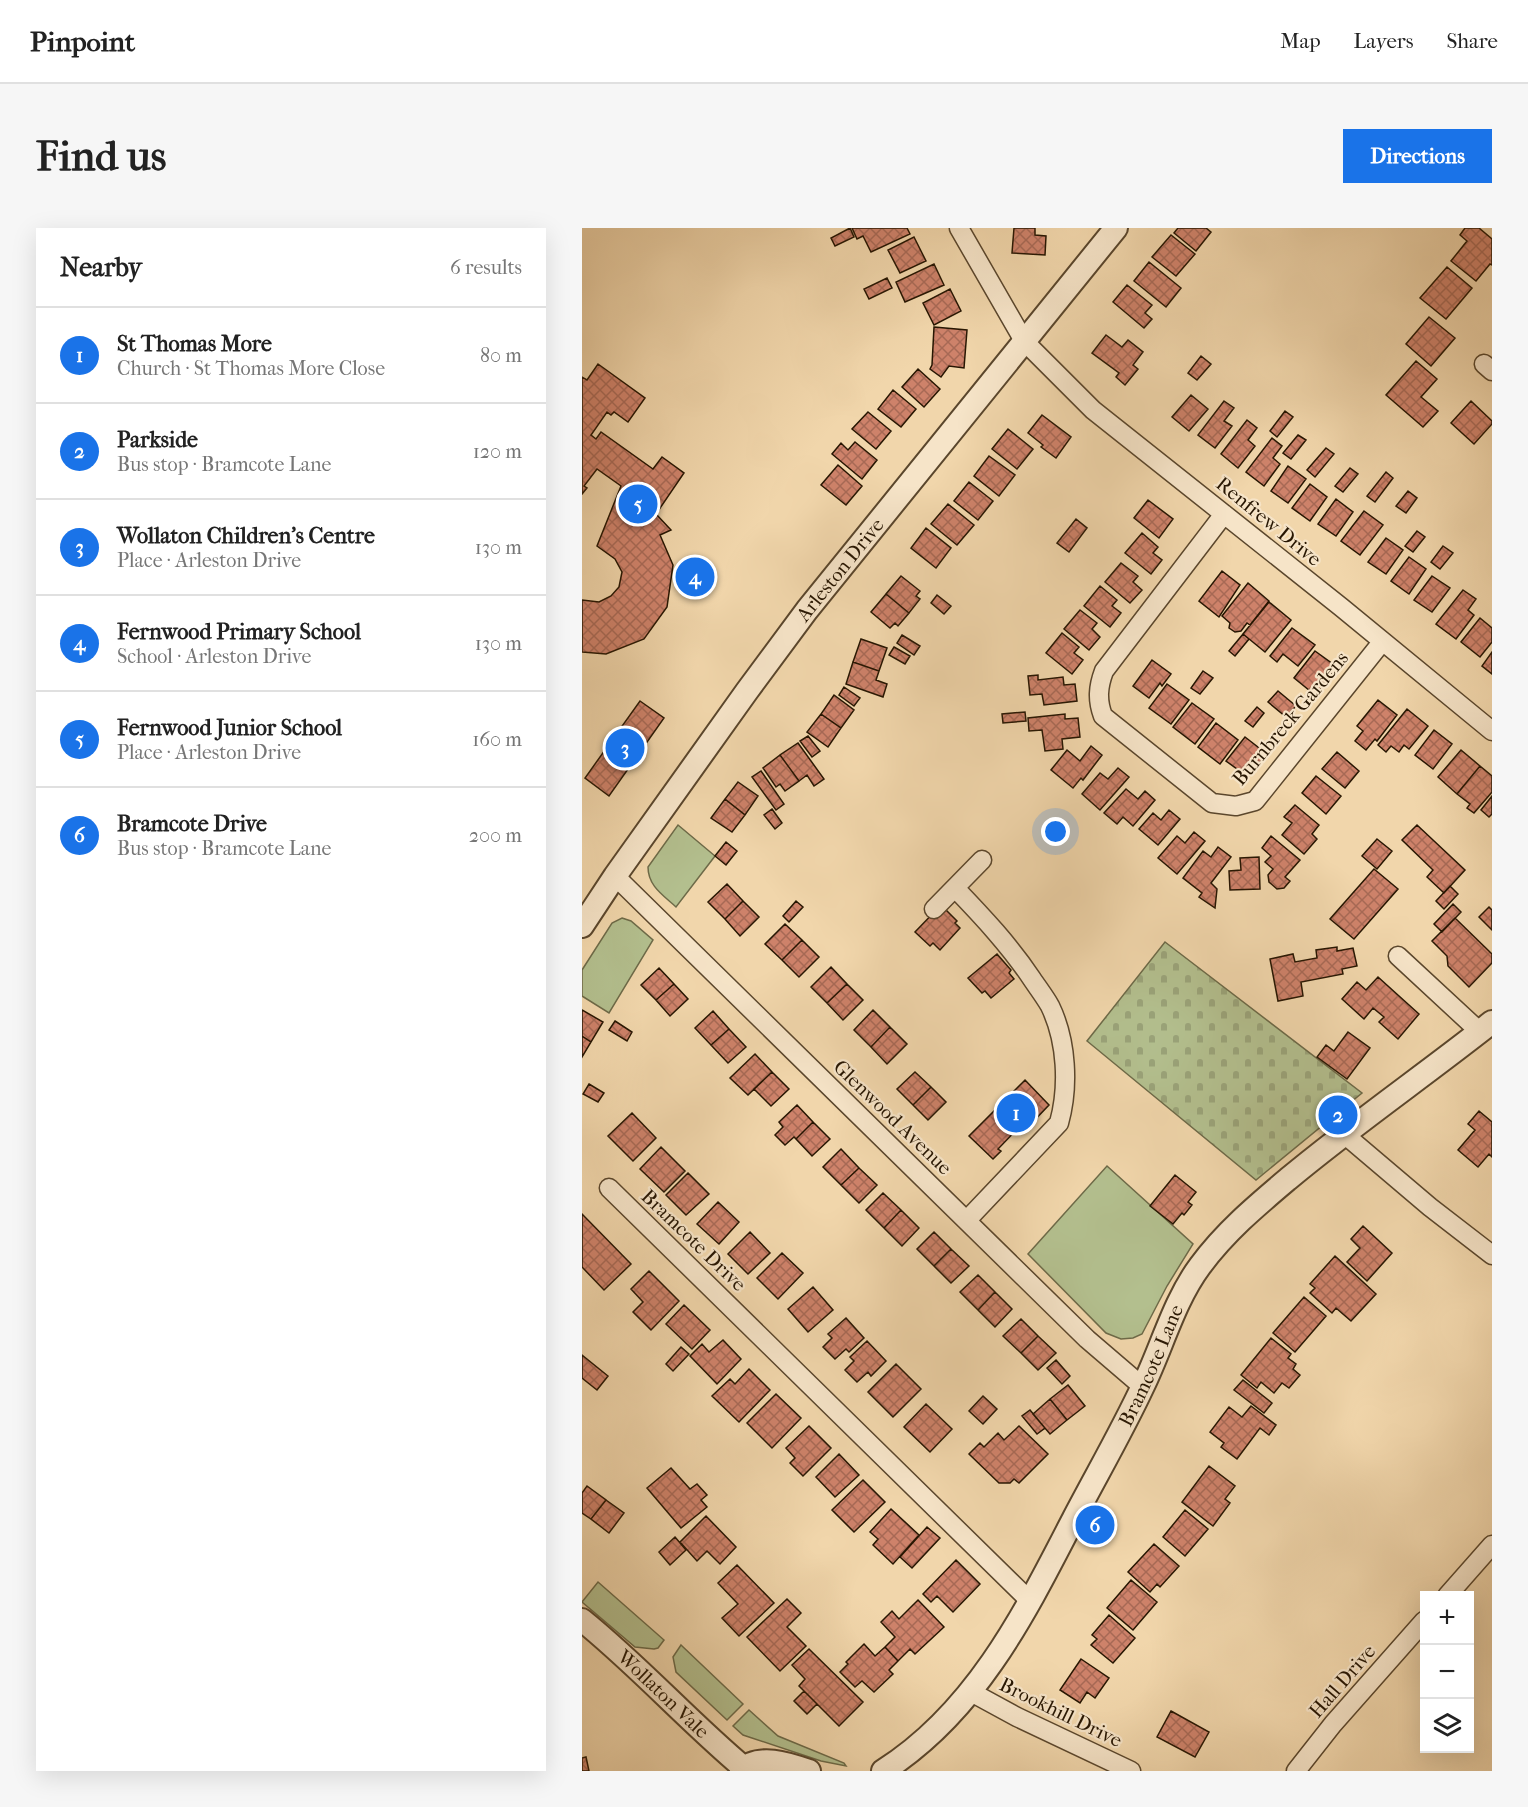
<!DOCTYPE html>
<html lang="en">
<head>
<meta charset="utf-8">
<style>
  :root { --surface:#fff; --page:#f6f6f6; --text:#222; --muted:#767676; --line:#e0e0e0; --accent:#1a73e8 }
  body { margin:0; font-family:"IM FELL French Canon",serif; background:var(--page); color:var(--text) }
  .controls { position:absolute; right:18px; bottom:18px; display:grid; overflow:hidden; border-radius:0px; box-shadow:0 6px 24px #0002 }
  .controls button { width:54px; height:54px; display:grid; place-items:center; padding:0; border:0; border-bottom:2px solid var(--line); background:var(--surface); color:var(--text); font:30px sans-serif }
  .you { position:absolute; left:474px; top:604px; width:21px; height:21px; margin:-15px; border:4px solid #fff; border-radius:50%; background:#1a73e8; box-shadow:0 0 0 9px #1a73e833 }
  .badge { display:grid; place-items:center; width:39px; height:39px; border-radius:50%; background:var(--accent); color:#fff; font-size:20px; font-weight:700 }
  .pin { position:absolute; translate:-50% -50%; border:3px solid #fff; box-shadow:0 2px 6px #0006 }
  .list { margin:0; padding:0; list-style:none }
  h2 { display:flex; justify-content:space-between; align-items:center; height:78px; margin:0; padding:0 24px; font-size:26px }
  h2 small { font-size:20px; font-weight:400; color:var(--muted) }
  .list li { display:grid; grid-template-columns:39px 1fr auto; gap:18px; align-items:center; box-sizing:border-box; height:96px; padding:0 24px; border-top:2px solid var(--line) }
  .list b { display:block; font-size:22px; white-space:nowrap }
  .list p { margin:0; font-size:20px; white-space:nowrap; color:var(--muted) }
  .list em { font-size:20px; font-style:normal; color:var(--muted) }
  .icon { flex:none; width:33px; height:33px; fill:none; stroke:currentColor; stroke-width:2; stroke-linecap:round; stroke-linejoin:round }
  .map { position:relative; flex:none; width:910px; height:1543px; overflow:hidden; border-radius:0px }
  header { display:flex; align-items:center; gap:36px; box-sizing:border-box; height:84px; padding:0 30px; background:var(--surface); border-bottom:2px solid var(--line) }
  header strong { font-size:28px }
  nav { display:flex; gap:33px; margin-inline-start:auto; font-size:21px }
  .intro { display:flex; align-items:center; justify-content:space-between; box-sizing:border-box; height:144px; padding:0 36px }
  h1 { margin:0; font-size:42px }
  .button { padding:15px 27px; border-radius:0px; background:var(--accent); color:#fff; font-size:21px; font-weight:700 }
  main { display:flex; gap:36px; padding:0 36px }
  aside { flex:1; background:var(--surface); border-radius:0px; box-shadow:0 6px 24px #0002 }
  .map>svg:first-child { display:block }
</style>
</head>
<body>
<header>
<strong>Pinpoint</strong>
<nav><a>Map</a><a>Layers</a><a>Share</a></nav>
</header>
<div class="intro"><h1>Find us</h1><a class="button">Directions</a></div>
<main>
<aside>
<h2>Nearby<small>6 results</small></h2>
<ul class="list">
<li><span class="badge">1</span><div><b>St Thomas More</b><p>Church · St Thomas More Close</p></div><em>80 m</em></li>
<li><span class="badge">2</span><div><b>Parkside</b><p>Bus stop · Bramcote Lane</p></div><em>120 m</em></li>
<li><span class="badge">3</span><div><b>Wollaton Children's Centre</b><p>Place · Arleston Drive</p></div><em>130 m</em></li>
<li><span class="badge">4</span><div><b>Fernwood Primary School</b><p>School · Arleston Drive</p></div><em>130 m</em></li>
<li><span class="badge">5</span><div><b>Fernwood Junior School</b><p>Place · Arleston Drive</p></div><em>160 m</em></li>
<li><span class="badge">6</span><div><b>Bramcote Drive</b><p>Bus stop · Bramcote Lane</p></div><em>200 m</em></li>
</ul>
</aside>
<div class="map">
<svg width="910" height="1543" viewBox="0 0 910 1543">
  <defs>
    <pattern id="cemetery-stones" width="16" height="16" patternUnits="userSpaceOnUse" patternTransform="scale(1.5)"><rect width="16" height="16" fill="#b3bf8e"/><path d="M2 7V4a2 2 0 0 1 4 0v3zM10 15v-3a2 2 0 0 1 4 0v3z" fill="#9aa379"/></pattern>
    <pattern id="building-cross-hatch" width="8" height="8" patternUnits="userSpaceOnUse" patternTransform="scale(1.5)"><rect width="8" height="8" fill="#ce826a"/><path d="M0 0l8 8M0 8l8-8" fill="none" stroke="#a76955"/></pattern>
  </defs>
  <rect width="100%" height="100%" fill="#f1d6ab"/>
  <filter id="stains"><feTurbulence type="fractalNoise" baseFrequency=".00333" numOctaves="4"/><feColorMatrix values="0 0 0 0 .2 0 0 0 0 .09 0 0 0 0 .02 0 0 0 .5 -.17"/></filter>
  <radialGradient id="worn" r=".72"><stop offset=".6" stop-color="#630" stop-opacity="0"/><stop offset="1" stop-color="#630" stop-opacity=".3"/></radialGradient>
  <path fill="#b3bf8e" stroke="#6d6a48" stroke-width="1.5" d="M96,597L133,628L94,679C81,667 66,658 66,639Z
    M40,690L49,693L71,712L27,785L0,768V742L30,695Z
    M525,938L611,1016L585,1058L560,1106L551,1110L539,1111L524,1105L446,1026Z
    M16,1354L82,1412L76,1420L72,1421L53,1419L0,1374Z
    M99,1417L161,1476L145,1492L94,1444L91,1429Z
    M167,1482L196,1508L262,1535L264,1538L239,1533L161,1507L151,1498Z"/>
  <path fill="url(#cemetery-stones)" stroke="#6d6a48" stroke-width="1.5" d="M583,714L780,865L674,952L505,813Z"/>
  <path fill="url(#building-cross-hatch)" stroke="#271602" stroke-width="1.5" d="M268,0L272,9L253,18L249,10Z
    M270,0H325L328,6L289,24L281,8L275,11Z
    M432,0H453V7L464,8L463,27L430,25Z
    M596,0H624L629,4L614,23L592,5Z
    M883,0H897L910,11V37L908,36L894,53L869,33L885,13L878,7Z
    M589,7L613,26L594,48L570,29Z
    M332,9L344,33L318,45L306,22Z
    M567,34L599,60L584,79L552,53Z
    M352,36L362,57L323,74L314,54Z
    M865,39L890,60L864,91L838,70Z
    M305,50L310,60L287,71L282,61Z
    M545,57L570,77L563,85L570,91L562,100L531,74Z
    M368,61L379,83L352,97L341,75Z
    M847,89L873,110L849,138L824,116Z
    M352,99L385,102L382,140L367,138L359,149L348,141L350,137Z
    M524,107L540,119L546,112L561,124L551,137L556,141L543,157L534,149L537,145L510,125Z
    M619,128L629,136L615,152L606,145Z
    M834,133L855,151L839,169L856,183L841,199L804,167Z
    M16,136L63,170L46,194L32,184L29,187L25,184L9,207L14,211L19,204L71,241L80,229L102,245L74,286L89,302L78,307L91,337L85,379L62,411L24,426L0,424V372L17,374L29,368L37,359L40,344L33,331L15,318L39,258L15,241L2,258L5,260L0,266V149L5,152Z
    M336,141L358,161L342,179L320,159Z
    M311,162L334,181L319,199L296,181Z
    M609,167L626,181L607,203L590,189Z
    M642,173L652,180L642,193L650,198L633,220L616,207Z
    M889,173L910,193V196L892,216L869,195Z
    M703,183L711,189L695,209L688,203Z
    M286,184L309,203L294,221L270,201Z
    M460,187L489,209L474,230L459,219L461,217L446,205Z
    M665,192L675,200L666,212L673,218L656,240L639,226Z
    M426,201L451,221L435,241L410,221Z
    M716,207L724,212L709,231L701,225Z
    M690,210L700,218L691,230L698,236L682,258L664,244Z
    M273,214L295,232L280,251L250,226L259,215L266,222Z
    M744,220L752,226L733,249L725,242Z
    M407,228L433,247L417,268L392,248Z
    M256,237L280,258L264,277L239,257Z
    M706,238L724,251L706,275L689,263Z
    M768,240L776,246L761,264L753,258Z
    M804,244L811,250L793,274L785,268Z
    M387,254L411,273L396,292L372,273Z
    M728,256L745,269L728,293L710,280Z
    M826,263L835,270L824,285L814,278Z
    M754,271L771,284L754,308L736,296Z
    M566,272L591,291L577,310L552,290Z
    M366,276L392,297L375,317L349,296Z
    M782,283L801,297L778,327L759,313Z
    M494,291L505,300L487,324L475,315Z
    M344,300L369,320L354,340L329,320Z
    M835,303L843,309L831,324L823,318Z
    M560,305L576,319L571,325L580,332L569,346L543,325Z
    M804,310L821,322L804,346L786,334Z
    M861,318L871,325L858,341L849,334Z
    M827,329L844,341L827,366L809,353Z
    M539,335L556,348L551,354L560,362L548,375L523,354Z
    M640,343L658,357L637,389L617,373Z
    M319,348L338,363L334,368L338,371L327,385L304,366Z
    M850,348L868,360L850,384L832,372Z
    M666,355L687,373L668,397L665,395L659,403L653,404L647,400L648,395L640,388Z
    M518,358L535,372L530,378L539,385L528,399L502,378Z
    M881,362L894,371L886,382L892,387L874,411L854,396Z
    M304,366L327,385L316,398L313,395L308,400L289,384Z
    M355,367L369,378L362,386L349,375Z
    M687,374L709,392L683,424L661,406Z
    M498,382L515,395L510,401L518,409L507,422L482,401Z
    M898,390L910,400V414L898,429L879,414Z
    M710,400L733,417L716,438L701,426L695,434L688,428Z
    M480,405L497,419L492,425L501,432L490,446L464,425Z
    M661,406L667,411L653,428L647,423Z
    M320,407L338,418L332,427L315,415Z
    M279,411L305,420L297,443L271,434Z
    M312,419L328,428L323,436L307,427Z
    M733,423L755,439L733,467L712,450Z
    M910,424V446L900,438Z
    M570,432L589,446L580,458L578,455L567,470L551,458Z
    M271,434L297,443L294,452L305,456L301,469L264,456Z
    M621,443L631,450L618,466L609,460Z
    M456,447V452L481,449L482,457L493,456L495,473L462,477L460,466L448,467L446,448Z
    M585,456L607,472L589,496L567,480Z
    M262,459L278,470L272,478L257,467Z
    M696,463L714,478L704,489L686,474Z
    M252,467L272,482L259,500L239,486Z
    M796,472L815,487L795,513L793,511L784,522L773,513L781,503L775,498Z
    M58,473L82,490L27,568L3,550Z
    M610,475L632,491L613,516L591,499Z
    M675,479L682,485L671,499L663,493Z
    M825,481L846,498L827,521L822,517L817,524L809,518L804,524L796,517Z
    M443,484L444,493L421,495L420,486Z
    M239,486L259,500L246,519L225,504Z
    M483,486V491L496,490L498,509L480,511L481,521L463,523L460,502L447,503L446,490Z
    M634,495L656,512L638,536L616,519Z
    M852,502L870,516L851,541L833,527Z
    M226,508L238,523L230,529L218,513Z
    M663,509L685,526L666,549L644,533Z
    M216,515L242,551L232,558L225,547L217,553L198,527Z
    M509,518L520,527L501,552L499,550L491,560L469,542L485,522L498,533Z
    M879,522L898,538L875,566L856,549Z
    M755,524L777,543L763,560L740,541Z
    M198,527L217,553L203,563L198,556L194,559L181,540Z
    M898,538L910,548V564L892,585L885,580L888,576L875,566Z
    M536,540L547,549L518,582L500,566L518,545L526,551Z
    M179,543L202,576L194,582L170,549Z
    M734,548L759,568L744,586L720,565Z
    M156,554L176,568L163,587L143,571Z
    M544,561L556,571L563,563L573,572L551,598L541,589L535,596L522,585Z
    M910,568V586L907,589L899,582Z
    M143,571L163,587L150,604L129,590Z
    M713,577L737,597L730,606L735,611L722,626L700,607L710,595L702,589Z
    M190,581L200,595L193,601L182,587Z
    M587,582L598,591L576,617L557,601L571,585L579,592Z
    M835,597L883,642L862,665L845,649L851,642L820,612Z
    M612,604L623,613L595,646L576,630L595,608L603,615Z
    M689,608L718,632L703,649L708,653L702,660L695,661L687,654L686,647L691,641L683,634L689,628L680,620Z
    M795,611L810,623L795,641L780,628Z
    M144,614L155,623L144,637L133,628Z
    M636,619L649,629L629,655L635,661L633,680L617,669L620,665L601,650L621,623L629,629Z
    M677,629L678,661L648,662L647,643L659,642L658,630Z
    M792,641L816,661L772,711L748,691Z
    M145,656L161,673L143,691L126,674Z
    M868,658L876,666L862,681L854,673Z
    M161,673L177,689L158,708L143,691Z
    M214,673L221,679L207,694L201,688Z
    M871,676L879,684L860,704L852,696Z
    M359,677L375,693L373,695L378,700L358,722L351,715L348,718L333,704Z
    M907,679L910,682V702L897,689Z
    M873,690L910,726V735L887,759L866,738L865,728L850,713Z
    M203,696L220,712L200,732L183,716Z
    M220,712L237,729L217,749L200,732Z
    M755,719V723L771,720L775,738L760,741L761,746L719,754L721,768L696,773L688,731L711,726L713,734L735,730L734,722Z
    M415,726L429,742L427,745L432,751L409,770L403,763L400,765L386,750Z
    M249,739L265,756L245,775L229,759Z
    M77,740L92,756L74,772L59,757Z
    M796,749L837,786L816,811L797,794L802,789L791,780L782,791L760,771L775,754L784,762Z
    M92,756L106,771L88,788L74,772Z
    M265,756L281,772L261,792L245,775Z
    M0,782L21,794L9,814L0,808Z
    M291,782L308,799L289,819L272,802Z
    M131,783L147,801L129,817L113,800Z
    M33,793L50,804L45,813L27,802Z
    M308,799L325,816L305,836L289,819Z
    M147,801L164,819L146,835L129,817Z
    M766,804L788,820L765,851L735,829L744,817L752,823Z
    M0,808L9,814L0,829Z
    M173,826L190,844L166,867L148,850Z
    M190,844L207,861L189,878L172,861Z
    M333,844L349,859L331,877L315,861Z
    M443,852L467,877L448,897L443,893L416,921L419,923L411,931L387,908Z
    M7,856L22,865L16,874L1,866Z
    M349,859L364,874L346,892L331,877Z
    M215,877L231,894L214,911L212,909L203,917L193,907L201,899L197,894Z
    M897,883L910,894V929L907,926L896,939L876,922L893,902L886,896Z
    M50,885L74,910L51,933L26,908Z
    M231,894L248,911L230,928L214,911Z
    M79,919L103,943L82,964L58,941Z
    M259,921L277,940L259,957L241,939Z
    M277,940L295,957L277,975L259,957Z
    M106,945L127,966L104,987L84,967Z
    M593,947L614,964L606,974L610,977L602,987L600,985L591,996L568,978Z
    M301,965L319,982L302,1000L284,982Z
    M136,974L157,994L137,1016L115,996Z
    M319,982L337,1000L320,1018L302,1000Z
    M0,986L49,1036L22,1062L0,1039Z
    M781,998L810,1025L785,1053L765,1034L778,1020L769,1011Z
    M168,1004L188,1025L166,1046L146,1026Z
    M352,1004L369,1021L352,1038L335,1021Z
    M369,1021L387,1038L369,1055L352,1038Z
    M200,1025L221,1045L196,1071L175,1050Z
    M753,1028L794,1066L769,1093L754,1080L750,1085L728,1065L733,1060L728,1056Z
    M67,1043L97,1073L69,1102L51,1084L61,1074L49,1061Z
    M396,1047L413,1064L396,1082L378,1064Z
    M231,1059L251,1082L226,1104L206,1081Z
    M413,1064L430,1081L413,1099L396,1082Z
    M722,1069L744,1088L713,1124L691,1105Z
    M102,1077L128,1102L110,1121L84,1096Z
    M264,1090L282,1110L267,1124L264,1121L253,1131L241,1119L250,1110L246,1106Z
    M439,1091L456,1108L439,1125L421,1108Z
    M456,1108L474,1125L456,1142L439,1125Z
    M689,1110L709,1126L706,1130L714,1136L711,1141L718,1147L707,1160L700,1155L692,1165L679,1154L675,1160L659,1147Z
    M141,1112L159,1131L135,1156L108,1128L120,1116L127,1124Z
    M285,1113L304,1133L289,1148L286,1144L275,1154L263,1142L272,1133L268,1129Z
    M99,1119L107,1126L91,1143L84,1136Z
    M0,1127L26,1148L15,1162L0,1150Z
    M474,1132L488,1148L480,1156L465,1140Z
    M314,1136L339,1161L311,1189L286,1164Z
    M167,1141L188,1162L157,1194L130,1168L148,1151L153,1156Z
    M661,1152L690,1175L682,1185L652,1162Z
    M486,1157L503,1178L485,1192L468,1171Z
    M194,1166L219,1190L190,1220L165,1195Z
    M401,1168L415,1181L401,1196L387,1183Z
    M468,1171L485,1192L468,1206L451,1186Z
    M344,1176L370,1201L348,1224L322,1199Z
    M669,1178L694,1197L687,1207L678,1200L655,1231L639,1219L642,1215L628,1204L647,1179L660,1189Z
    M448,1182L463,1200L455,1206L440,1188Z
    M227,1198L249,1220L221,1248L208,1235L213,1230L204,1220Z
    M437,1198L466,1226L437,1255L432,1251L428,1255H417L387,1226L398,1215L402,1219L416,1205L422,1212Z
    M257,1226L277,1247L253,1269L234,1249Z
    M627,1238L653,1258L643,1271L648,1275L631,1298L600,1274Z
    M89,1240L108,1261L115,1256L125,1267L119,1272L125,1279L99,1300L65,1260Z
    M281,1252L303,1274L272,1304L250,1282Z
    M5,1258L24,1272L9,1291L0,1285V1265Z
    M24,1272L42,1285L27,1305L9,1291Z
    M309,1281L337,1307L311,1336L291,1317L296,1311L288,1304Z
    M603,1282L626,1301L603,1328L581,1309Z
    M124,1288L154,1319L138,1336L125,1323L115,1333L98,1314Z
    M345,1299L358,1310L330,1340L318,1329Z
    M93,1309L104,1322L88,1337L77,1324Z
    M572,1316L597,1338L578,1359L575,1356L568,1364L546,1344Z
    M374,1332L398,1356L371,1384L355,1368L349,1374L341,1366Z
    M155,1337L192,1375L157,1408L140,1390L156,1376L136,1355Z
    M549,1352L575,1374L551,1402L525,1380Z
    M205,1371L219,1385L205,1399L224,1418L198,1443L165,1409Z
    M336,1372L362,1399L333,1426L328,1421L316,1433L303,1419L313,1409L299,1394L310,1383L317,1391Z
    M527,1387L553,1410L531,1435L509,1417L515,1411L510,1407Z
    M282,1416L293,1428L303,1419L316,1433L307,1442L311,1446L292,1464L280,1453L273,1459L258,1444L266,1436L264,1434Z
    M227,1421L281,1474L257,1498L217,1458L223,1451L210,1437Z
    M499,1431L527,1450L513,1470L505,1464L498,1475L478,1462Z
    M222,1463L235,1476L225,1486L212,1473Z
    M589,1483L627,1504L613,1529L575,1509Z
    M4,1529L7,1543H0V1530Z"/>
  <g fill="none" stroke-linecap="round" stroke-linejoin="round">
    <defs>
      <path id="minor" d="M377,0L442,113L511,182L759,379L910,503
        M902,136L910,143
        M642,286L522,443C516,459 515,472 521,488L630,575L654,578L673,573L800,414
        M33,648L505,1111L561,1159
        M373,660C401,689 428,718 450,751C456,760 463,769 468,778C485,813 487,859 477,895L385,992
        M352,681L400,632
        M816,728L898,804
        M762,906L848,979L910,1027
        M27,960L449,1374
        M865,1368L910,1317
        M389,1464L435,1489L549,1543
        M714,1543L751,1496L842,1393"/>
      <g id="tertiary">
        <path id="s1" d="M0,698L33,648L165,463L225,382L534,0"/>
        <path id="s2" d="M0,1392C57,1438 106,1493 162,1540"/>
        <path d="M159,1543C176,1525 207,1536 227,1543"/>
        <path id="s3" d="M301,1543C394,1484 443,1385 492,1290C515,1246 540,1203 561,1158C580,1119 592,1073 618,1038C643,1004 674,978 706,951C772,896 843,847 910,794"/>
      </g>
    </defs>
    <use href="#minor" stroke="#5a462c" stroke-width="21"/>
    <use href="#tertiary" stroke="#5a462c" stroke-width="26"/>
    <use href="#minor" stroke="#f6e4c8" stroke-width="18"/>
    <use href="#tertiary" stroke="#f6e4c8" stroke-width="22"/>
  </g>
  <g text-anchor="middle" stroke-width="4.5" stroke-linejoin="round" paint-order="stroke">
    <g font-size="20" fill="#271602" stroke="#f6e4c8">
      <text transform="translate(687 293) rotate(39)" y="7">Renfrew Drive</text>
      <text dy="7" stroke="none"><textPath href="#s1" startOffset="440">Arleston Drive</textPath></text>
      <text transform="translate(708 490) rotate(-50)" y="7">Burnbreck Gardens</text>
      <text transform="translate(311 889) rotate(44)" y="7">Glenwood Avenue</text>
      <text transform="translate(112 1012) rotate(44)" y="7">Bramcote Drive</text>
      <text dy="7" stroke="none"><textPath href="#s3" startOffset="492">Bramcote Lane</textPath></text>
      <text transform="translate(760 1453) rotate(-49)" y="7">Hall Drive</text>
      <text dy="7" stroke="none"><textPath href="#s2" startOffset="110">Wollaton Vale</textPath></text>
      <text transform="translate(479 1484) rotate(26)" y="7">Brookhill Drive</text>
    </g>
  </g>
  <rect width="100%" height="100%" filter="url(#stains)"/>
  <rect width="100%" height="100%" fill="url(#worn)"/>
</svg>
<div class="controls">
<button>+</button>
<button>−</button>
<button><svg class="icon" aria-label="layers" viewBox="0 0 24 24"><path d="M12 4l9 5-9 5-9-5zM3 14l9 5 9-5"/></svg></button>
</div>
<div class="you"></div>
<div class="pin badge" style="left:434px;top:885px">1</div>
<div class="pin badge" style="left:756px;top:887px">2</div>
<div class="pin badge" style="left:43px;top:520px">3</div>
<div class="pin badge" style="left:113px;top:349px">4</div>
<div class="pin badge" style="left:56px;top:276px">5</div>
<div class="pin badge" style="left:513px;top:1297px">6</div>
</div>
</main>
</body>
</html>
